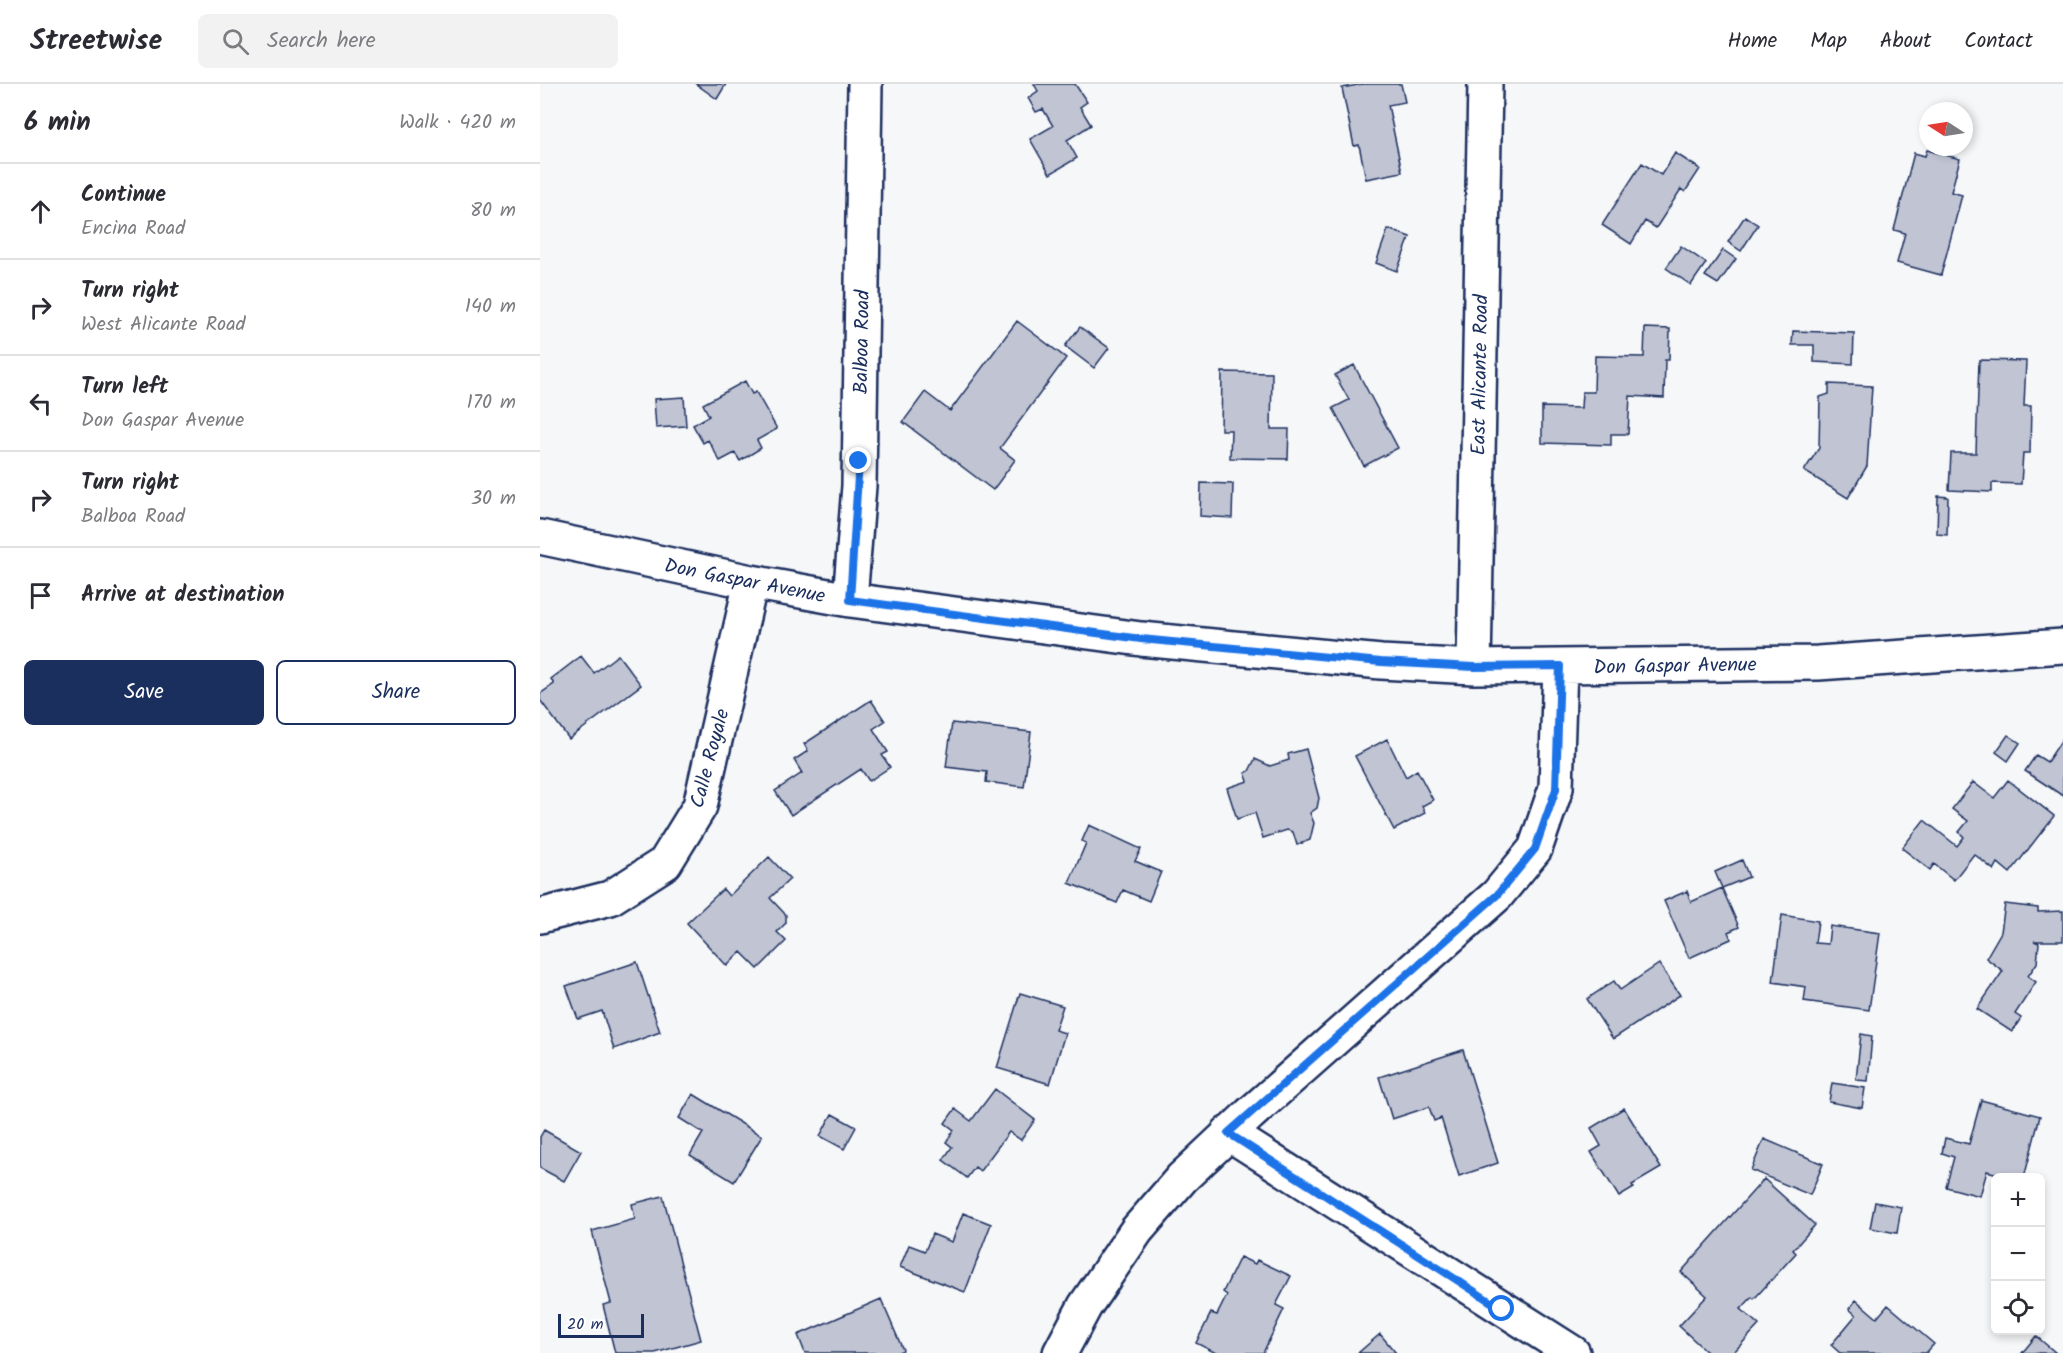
<!DOCTYPE html>
<html lang="en">
<head>
<meta charset="utf-8">
<style>
  :root { --surface:#fff; --page:#f2f2f3; --text:#2b2b33; --muted:#7c7c81; --line:#e1e1e2; --accent:#1b2f5e }
  body { margin:0; font-family:Kalam,sans-serif; background:var(--page); color:var(--text) }
  .controls { position:absolute; right:18px; bottom:18px; display:grid; overflow:hidden; border-radius:9px; box-shadow:0 3px 9px #0003 }
  .controls button { width:54px; height:54px; display:grid; place-items:center; padding:0; border:0; border-bottom:2px solid var(--line); background:var(--surface); color:var(--text); font:30px sans-serif }
  .compass { position:absolute; left:1379px; top:18px; width:54px; height:54px; border-radius:50%; background:var(--surface); box-shadow:0 3px 9px #0003; rotate:282deg }
  .scale { position:absolute; left:18px; bottom:15px; width:86px; box-sizing:border-box; padding-left:6px; border:3px solid #1b2f5e; border-top:0; font-size:16px; line-height:21px; white-space:nowrap; color:#1b2f5e; -webkit-text-stroke:4px #fff; paint-order:stroke }
  .stop { position:absolute; width:18px; height:18px; margin:-14px; border:4px solid #1a73e8; border-radius:50%; background:#fff }
  .stop.end { background:#1a73e8; border-color:#fff; box-shadow:0 2px 6px #0008 }
  .list { margin:0; padding:0; list-style:none }
  h2 { display:flex; justify-content:space-between; align-items:center; height:78px; margin:0; padding:0 24px; font-size:26px }
  h2 small { font-size:20px; font-weight:400; color:var(--muted) }
  .list li { display:grid; grid-template-columns:39px 1fr auto; gap:18px; align-items:center; box-sizing:border-box; height:96px; padding:0 24px; border-top:2px solid var(--line) }
  .list b { display:block; font-size:22px; white-space:nowrap }
  .list p { margin:0; font-size:20px; white-space:nowrap; color:var(--muted) }
  .list em { font-size:20px; font-style:normal; color:var(--muted) }
  .actions { display:flex; gap:12px; padding:18px 24px }
  .actions a { flex:1; padding:14px 0; border:2px solid var(--accent); border-radius:9px; text-align:center; font-size:21px; color:var(--accent) }
  .actions .main { background:var(--accent); color:#fff }
  .icon { flex:none; width:33px; height:33px; fill:none; stroke:currentColor; stroke-width:2; stroke-linecap:round; stroke-linejoin:round }
  .map { position:relative; flex:none; width:1523px; height:1269px; overflow:hidden }
  header { display:flex; align-items:center; gap:36px; box-sizing:border-box; height:84px; padding:0 30px; background:var(--surface); border-bottom:2px solid var(--line) }
  header strong { font-size:28px }
  nav { display:flex; gap:33px; margin-inline-start:auto; font-size:21px }
  .search { width:420px; height:54px; background:var(--page); display:flex; align-items:center; gap:15px; box-sizing:border-box; padding:0 21px; border-radius:9px; color:var(--muted); font-size:22px }
  main { display:flex }
  aside { flex:1; background:var(--surface) }
  .map>svg:first-child { display:block }
</style>
</head>
<body>
<header>
<strong>Streetwise</strong>
<div class="search"><svg class="icon" aria-label="search" viewBox="0 0 24 24"><circle cx="10" cy="10" r="6"/><path d="M15 15l6 6"/></svg>Search here</div>
<nav><a>Home</a><a>Map</a><a>About</a><a>Contact</a></nav>
</header>
<main>
<aside>
<h2>6 min<small>Walk · 420 m</small></h2>
<ul class="list">
<li><svg class="icon" aria-label="ahead" viewBox="0 0 24 24"><path d="M12 20V5M6 11l6-6 6 6"/></svg><div><b>Continue</b><p>Encina Road</p></div><em>80 m</em></li>
<li><svg class="icon" aria-label="right" viewBox="0 0 24 24"><path d="M7 20v-9h11M14 6l5 5-5 5"/></svg><div><b>Turn right</b><p>West Alicante Road</p></div><em>140 m</em></li>
<li><svg class="icon" aria-label="left" viewBox="0 0 24 24"><path d="M17 20v-9H6M10 6l-5 5 5 5"/></svg><div><b>Turn left</b><p>Don Gaspar Avenue</p></div><em>170 m</em></li>
<li><svg class="icon" aria-label="right" viewBox="0 0 24 24"><path d="M7 20v-9h11M14 6l5 5-5 5"/></svg><div><b>Turn right</b><p>Balboa Road</p></div><em>30 m</em></li>
<li><svg class="icon" aria-label="arrive" viewBox="0 0 24 24"><path d="M6 21V4h12l-3 4 3 4H6"/></svg><div><b>Arrive at destination</b></div></li>
</ul>
<div class="actions"><a class="main">Save</a><a>Share</a></div>
</aside>
<div class="map">
<svg width="1523" height="1269" viewBox="0 0 1523 1269">
  <rect width="100%" height="100%" fill="#f6f7f9"/>
  <filter id="ink" filterUnits="userSpaceOnUse"><feTurbulence type="fractalNoise" baseFrequency=".0167" numOctaves="2"/><feDisplacementMap in="SourceGraphic" scale="12" xChannelSelector="R" yChannelSelector="G"/><feConvolveMatrix kernelMatrix="1 2 1 2 8 2 1 2 1" color-interpolation-filters="sRGB"/></filter>
  <g filter="url(#ink)">
    <path fill="#c0c4d3" stroke="#1b2f5e" stroke-width="1.5" d="M156,0H186L177,15Z
      M494,0H535L547,18L540,23L551,41L527,56L537,74L510,90L490,55L513,42L503,25L496,28L488,14L498,7Z
      M823,0H861L865,18L848,21L862,88L826,95L819,61L814,62L802,4Z
      M1387,66L1420,75L1411,108L1422,111L1401,191L1357,179L1365,149L1354,146L1374,69L1385,72Z
      M1135,69L1160,85L1145,108L1141,105L1116,144L1105,137L1091,160L1062,141L1102,79L1121,91Z
      M1205,132L1218,141L1201,167L1188,158Z
      M848,145L870,153L857,187L836,179Z
      M1141,162L1166,179L1151,201L1126,184Z
      M1183,166L1196,175L1178,200L1165,192Z
      M477,237L526,274L460,364L475,376L453,406L363,338L385,308L410,327Z
      M540,243L569,264L554,284L525,262Z
      M1105,244L1130,245L1129,276H1125L1124,314L1090,312L1088,350H1071V361L1002,359V323L1041,324L1042,308H1054L1055,272L1104,273Z
      M1253,247L1314,249L1313,280L1274,278V261H1252Z
      M1439,276L1486,277L1484,322H1491L1490,369H1483L1481,400L1452,399V408L1409,406L1411,369H1436Z
      M814,281L858,364L824,382L793,324L809,316L795,291Z
      M682,288L732,289L731,345H749L748,375L690,374L691,346H681Z
      M205,297L212,310L216,308L237,345L217,356L221,364L200,377L195,369L180,377L168,356L163,359L153,341L169,332L163,320Z
      M1289,300L1332,302L1327,382L1308,414L1264,387L1279,364L1280,313L1289,310Z
      M144,313L146,342L116,344L114,315Z
      M661,399L693,400L692,434L660,432Z
      M1398,412L1408,413L1407,451L1397,450Z
      M78,571L101,601L29,655L0,616V610L14,600L11,595L41,572L54,589Z
      M331,616L345,637L333,645L348,668L342,671L350,683L329,697L321,685L251,731L235,707L262,689L254,676L268,667L264,660Z
      M412,639L491,648L484,703L446,698L447,688L406,683Z
      M1468,651L1480,659L1468,677L1456,668Z
      M1523,654V712L1485,687L1496,671L1507,678Z
      M847,655L866,693L877,686L893,716L882,722L885,729L854,746L815,672Z
      M766,665L779,714L777,724L770,729L774,739L770,756L757,761L753,748L747,746L723,754L715,729L697,735L687,704L708,697L705,689L709,687L715,675L730,682L749,676L748,670Z
      M1468,696L1514,732L1470,789L1458,779L1454,786L1434,770L1414,796L1394,780L1390,786L1362,764L1384,736L1417,762L1424,753L1419,748L1428,737L1412,725L1433,698L1454,714Z
      M549,741L601,765L595,777L621,788L609,817L583,806L577,819L529,799L546,759L542,757Z
      M229,773L250,795L230,814L246,831V839L237,848L246,857L218,885L201,868L187,882L147,839L183,805L189,812Z
      M1202,776L1209,793L1182,804L1175,788Z
      M1182,804L1199,843L1188,848L1191,855L1149,874L1124,817L1147,807L1151,818Z
      M1465,820L1498,824V828L1523,827V857H1494L1499,859L1497,879L1488,892L1496,898L1475,930L1481,934L1472,948L1437,925L1463,887L1446,874L1461,848Z
      M1242,831L1278,837L1275,859L1288,860L1290,842L1340,849L1329,926L1264,917L1266,903L1233,898Z
      M97,878L120,948L74,965L62,927L38,935L26,902Z
      M1119,880L1140,911L1073,955L1047,915L1074,897L1080,906Z
      M480,909L523,922L515,946L525,949L510,1000L457,984Z
      M1321,950L1332,952L1328,997L1316,996Z
      M923,966L958,1079L919,1092L901,1034L894,1037L889,1023L852,1035L839,993Z
      M1292,999L1325,1004L1322,1024L1289,1018Z
      M455,1005L495,1036L481,1056L469,1048L440,1087L435,1083L427,1094L403,1076L412,1063L406,1058L414,1046L405,1039L415,1025L431,1037Z
      M153,1010L222,1052L194,1098L150,1071L163,1049L139,1034Z
      M1441,1016L1500,1032L1484,1094H1472L1447,1087L1440,1112L1406,1103L1414,1073L1402,1069L1405,1054L1429,1060Z
      M1084,1024L1121,1084L1092,1101L1094,1104L1079,1113L1051,1068L1061,1062L1051,1044Z
      M292,1030L316,1043L304,1065L280,1052Z
      M4,1046L41,1067L24,1097L0,1084V1053Z
      M1224,1055L1283,1080L1270,1111L1211,1086Z
      M1224,1095L1275,1141L1253,1166L1256,1169L1214,1215L1212,1213L1201,1225L1219,1241L1193,1269H1168L1139,1242L1167,1212L1141,1188Z
      M123,1112L161,1256L115,1269H75L63,1221L71,1219L52,1147L95,1135L92,1120Z
      M1335,1118L1361,1123L1357,1149L1330,1144Z
      M423,1129L451,1140L425,1208L360,1183L369,1161L385,1167L392,1150L412,1158Z
      M700,1173L715,1180L717,1176L751,1192L736,1221L744,1225L723,1269H676L656,1259L671,1229L677,1231L687,1211L683,1208Z
      M341,1215L363,1266L357,1269H265L258,1251Z
      M1316,1216L1337,1234L1348,1221L1394,1260L1386,1269H1300L1291,1261L1316,1231L1309,1225Z
      M840,1250L856,1269H818Z
      M1496,1252L1516,1269H1482Z"/>
    <g fill="none" stroke-linecap="round" stroke-linejoin="round">
      <defs>
        <path id="minor" d="M0,453L211,498L310,516L601,555L841,578L934,583L1278,579L1523,562
          M310,516L319,402L325,0
          M934,583L945,0
          M0,832L70,814L125,779L160,722L211,498
          M688,1049L1033,1269
          M520,1269L545,1222L597,1146L642,1094L710,1030L957,811L995,765L1016,704L1020,582"/>
      </defs>
      <use href="#minor" stroke="#1b2f5e" stroke-width="38"/>
      <use href="#minor" stroke="#fff" stroke-width="33"/>
    </g>
  </g>
  <g fill="none" stroke-linecap="round" stroke-linejoin="round" filter="url(#ink)">
    <path stroke="#1a73e8" stroke-width="8" d="M319,377L310,516L601,555L841,578L934,583L1020,582L1016,705L995,765L957,811L688,1049L962,1225"/>
  </g>
  <g text-anchor="middle" stroke-width="4.5" stroke-linejoin="round" paint-order="stroke">
    <g font-size="20" fill="#1b2f5e" stroke="#fff">
      <text transform="translate(321 258) rotate(-89)" y="7">Balboa Road</text>
      <text transform="translate(939 291) rotate(-89)" y="7">East Alicante Road</text>
      <text transform="translate(205 496) rotate(11)" y="7">Don Gaspar Avenue</text>
      <text transform="translate(1135 581) rotate(-1)" y="7">Don Gaspar Avenue</text>
      <text transform="translate(169 674) rotate(-75)" y="7">Calle Royale</text>
    </g>
  </g>
</svg>
<div class="controls">
<button>+</button>
<button>−</button>
<button><svg class="icon" aria-label="locate" viewBox="0 0 24 24"><circle cx="12" cy="12" r="6"/><path d="M12 2v4M12 18v4M2 12h4M18 12h4"/></svg></button>
</div>
<svg class="compass" viewBox="-18 -18 36 36"><path d="M0-13l5 13h-10z" fill="#e53935"/><path d="M0 13l5-13h-10z" fill="#7c7c81"/></svg>
<div class="scale">20 m</div>
<div class="stop" style="left:962px;top:1225px"></div>
<div class="stop end" style="left:319px;top:377px"></div>
</div>
</main>
</body>
</html>
